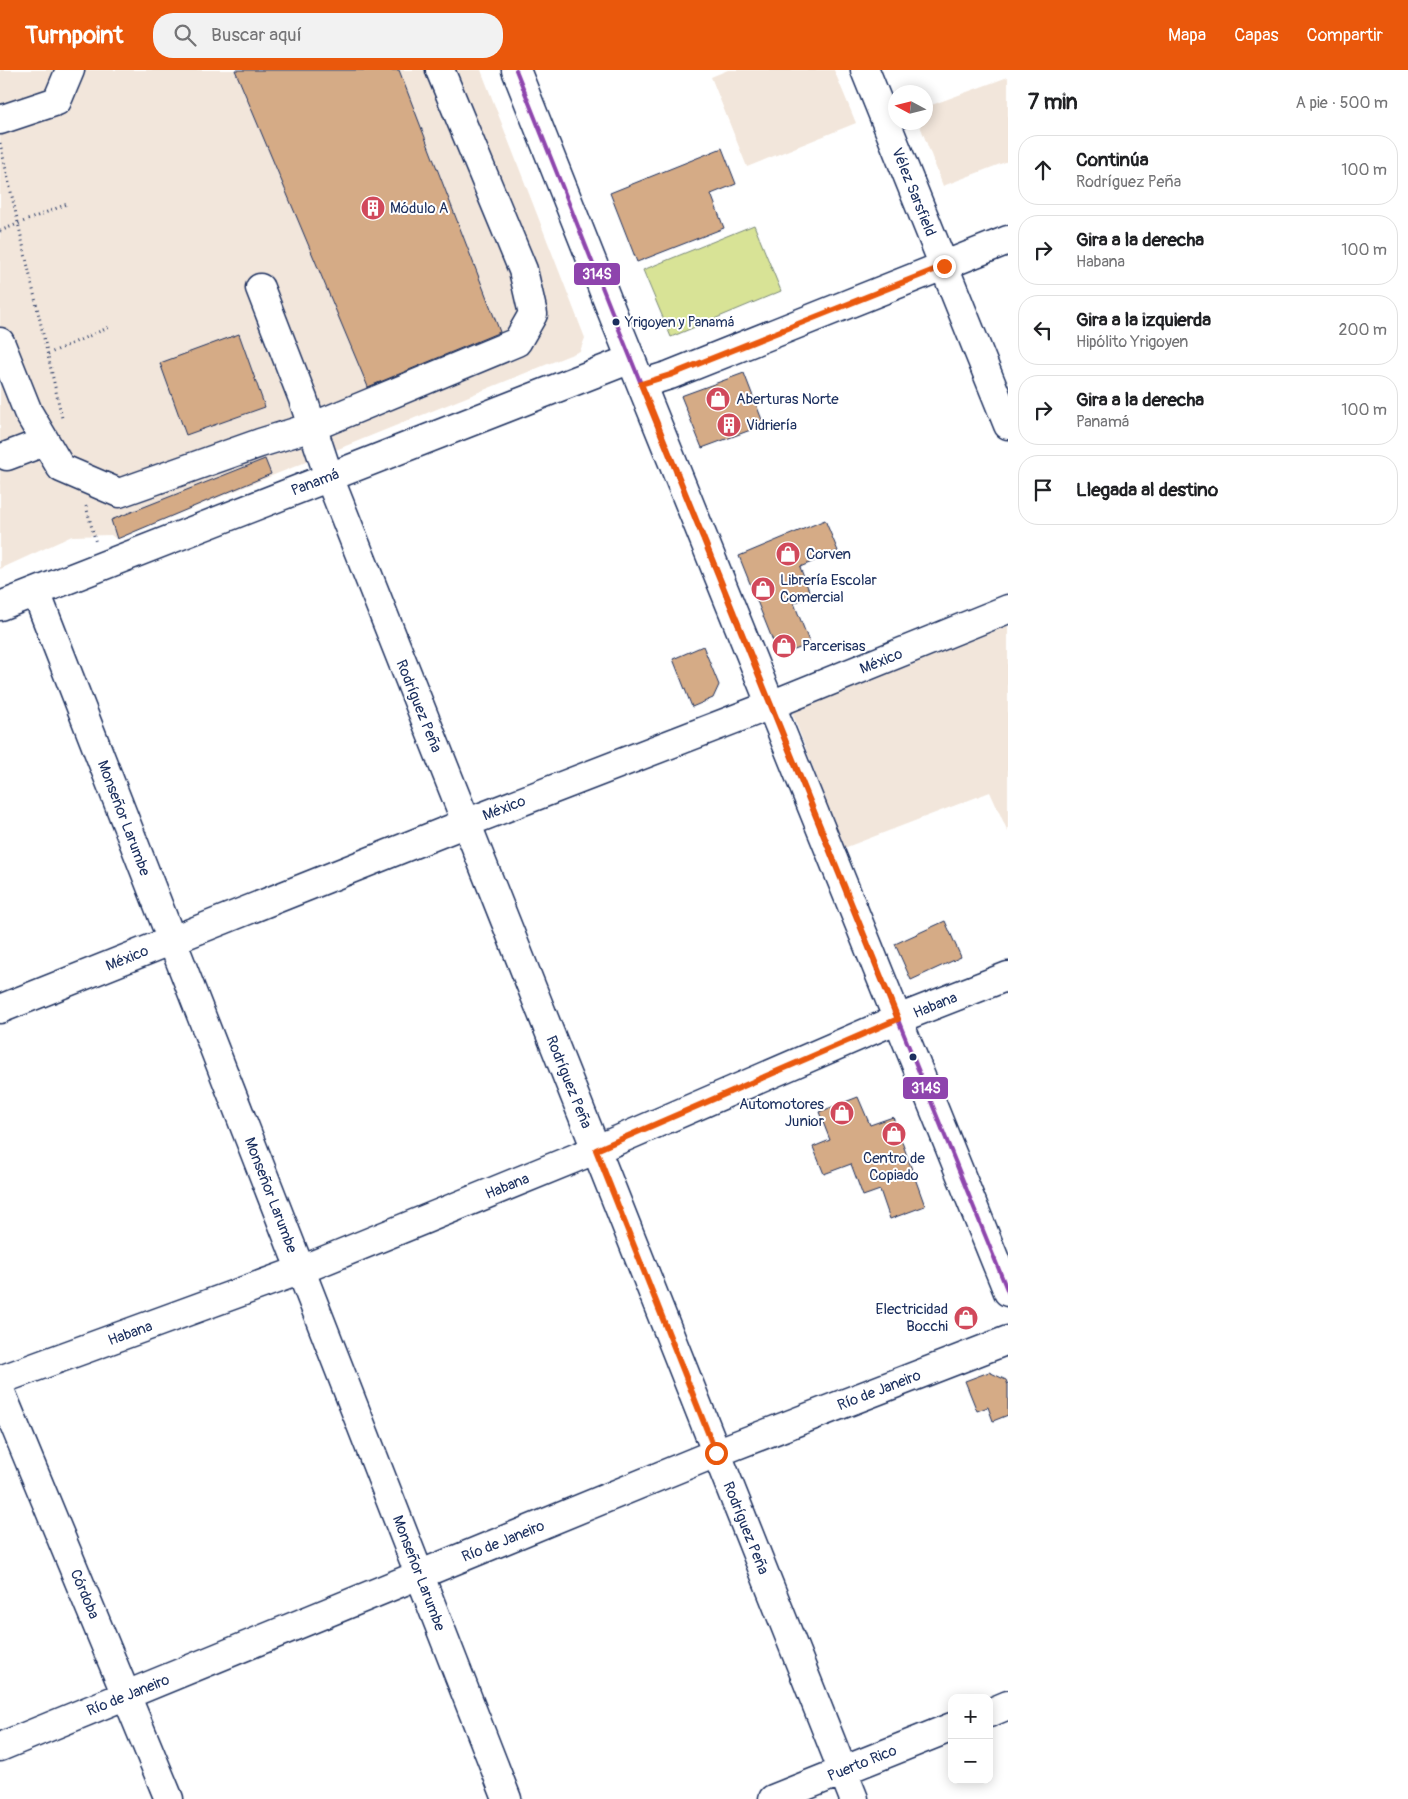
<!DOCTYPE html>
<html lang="es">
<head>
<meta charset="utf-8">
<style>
  :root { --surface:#fff; --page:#f2f2f2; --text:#202124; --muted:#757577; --line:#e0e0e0; --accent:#ea580c }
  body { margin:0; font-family:Pangolin,sans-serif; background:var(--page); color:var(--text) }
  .controls { position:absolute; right:15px; bottom:15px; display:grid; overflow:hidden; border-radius:10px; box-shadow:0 2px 12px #0003 }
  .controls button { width:45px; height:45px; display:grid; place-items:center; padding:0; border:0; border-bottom:1px solid var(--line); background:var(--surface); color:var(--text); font:25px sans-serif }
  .compass { position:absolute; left:888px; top:15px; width:45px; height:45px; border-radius:50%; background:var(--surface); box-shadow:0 2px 12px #0003; rotate:277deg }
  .stop { position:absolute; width:15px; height:15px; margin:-11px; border:4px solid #ea580c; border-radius:50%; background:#fff }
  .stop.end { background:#ea580c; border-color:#fff; box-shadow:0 1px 5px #0008 }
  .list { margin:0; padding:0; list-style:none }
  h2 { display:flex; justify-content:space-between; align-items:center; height:65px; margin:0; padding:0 20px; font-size:21px }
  h2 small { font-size:16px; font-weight:400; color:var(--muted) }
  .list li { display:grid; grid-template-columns:32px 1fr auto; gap:15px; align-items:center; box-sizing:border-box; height:70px; margin:0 10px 10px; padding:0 10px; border:1px solid var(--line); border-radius:20px }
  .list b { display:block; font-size:19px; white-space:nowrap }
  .list p { margin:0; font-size:16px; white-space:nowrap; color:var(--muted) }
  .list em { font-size:16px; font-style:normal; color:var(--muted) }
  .icon { flex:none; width:28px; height:28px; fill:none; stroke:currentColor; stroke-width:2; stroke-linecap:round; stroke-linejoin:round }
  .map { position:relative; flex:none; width:1008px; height:1729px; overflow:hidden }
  header { display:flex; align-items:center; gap:30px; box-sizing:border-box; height:70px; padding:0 25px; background:var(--accent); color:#fff }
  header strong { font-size:24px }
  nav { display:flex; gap:28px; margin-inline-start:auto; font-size:18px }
  .search { width:350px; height:45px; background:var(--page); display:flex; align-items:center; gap:12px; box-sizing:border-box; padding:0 18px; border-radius:20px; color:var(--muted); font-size:19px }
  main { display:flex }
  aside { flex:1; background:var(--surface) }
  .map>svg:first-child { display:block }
</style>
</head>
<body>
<header>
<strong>Turnpoint</strong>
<div class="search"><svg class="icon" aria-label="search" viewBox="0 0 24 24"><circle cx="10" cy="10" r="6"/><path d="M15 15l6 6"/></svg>Buscar aquí</div>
<nav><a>Mapa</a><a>Capas</a><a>Compartir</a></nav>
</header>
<main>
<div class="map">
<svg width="1008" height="1729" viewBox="0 0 1008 1729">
  <rect width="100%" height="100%" fill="#fff"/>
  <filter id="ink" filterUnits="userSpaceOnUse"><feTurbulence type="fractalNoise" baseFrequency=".02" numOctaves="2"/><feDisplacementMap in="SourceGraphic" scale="10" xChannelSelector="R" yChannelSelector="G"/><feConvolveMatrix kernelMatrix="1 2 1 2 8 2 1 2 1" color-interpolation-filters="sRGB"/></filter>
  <g filter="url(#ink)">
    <path fill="#f2e6db" d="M0,0H481L585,268L580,281L116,469L111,465L72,466L0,499Z
      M728,0H834L856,53L747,97L711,7Z
      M1008,7V91L943,116L919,53L926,52V37Z
      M1008,545V762L990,722L844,778L793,645L794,638Z"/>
    <path fill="#d8e396" stroke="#7a897a" d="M754,155L781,221L671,267L643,200Z"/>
    <path fill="#d5ab86" stroke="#1b2f5e" d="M235,0H399L500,262L368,317Z
      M722,78L736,114L711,124L724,158L637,192L610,123Z
      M239,264L265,337L186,365L160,293Z
      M744,303L764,355L702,378L681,326Z
      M265,389L271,404L117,469L111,450Z
      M825,450L838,481L800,497L811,526L794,533L810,574L779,586L739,486Z
      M703,576L719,615L713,628L692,637L673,589Z
      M945,851L961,887L911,910L895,874Z
      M858,1027L870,1055L893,1047L925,1136L890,1149L880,1120L863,1126L851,1094L824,1104L813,1077L830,1070L819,1042Z
      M989,1302L1006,1310L1008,1315V1345L993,1351L988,1337L977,1341L965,1311Z"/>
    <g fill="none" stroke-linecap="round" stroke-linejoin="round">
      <defs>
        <path id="minor" d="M516,0L616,252L1008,1222
          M865,0L1008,355
          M0,50L57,31L70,0
          M260,218L303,329L329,407L854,1729
          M0,272L28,342L61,398L119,423L260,373L312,357L517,272L533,244L523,200L440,0
          M641,314L670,305L1008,170
          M7,386L44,372
          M36,522L507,1729
          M0,536L631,289
          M0,939L466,753L771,635L1008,539
          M0,1310L301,1200L595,1080L898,949L1008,906
          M0,1320L169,1729
          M989,1643L1008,1635
          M0,1677L716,1383L1008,1270
          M773,1729L952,1657"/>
      </defs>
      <use href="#minor" stroke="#1b2f5e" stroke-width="31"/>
      <path stroke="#1b2f5e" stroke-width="3" stroke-dasharray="1 4" stroke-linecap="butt" d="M0,73L62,348
        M0,161L67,134
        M48,284L112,256
        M86,436L96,473"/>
      <use href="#minor" stroke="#fff" stroke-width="28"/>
      <defs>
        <path id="bus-1" d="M516,0L616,252L1008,1222"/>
      </defs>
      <use href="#bus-1" stroke="#fff" stroke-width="8"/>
      <use href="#bus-1" stroke="#8e44ad" stroke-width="4"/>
    </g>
  </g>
  <g fill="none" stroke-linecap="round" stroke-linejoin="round" filter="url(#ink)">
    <path stroke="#ea580c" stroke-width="6" d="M716,1383L596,1080L898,949L641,314L670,305L944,196"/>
  </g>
  <defs>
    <symbol id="building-disc" viewBox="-11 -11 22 22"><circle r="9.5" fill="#d1495b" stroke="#fff"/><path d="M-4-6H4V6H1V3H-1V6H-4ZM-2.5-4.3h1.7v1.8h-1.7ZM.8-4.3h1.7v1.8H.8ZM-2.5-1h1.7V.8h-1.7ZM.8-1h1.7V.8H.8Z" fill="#fff"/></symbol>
    <symbol id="shop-disc" viewBox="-11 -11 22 22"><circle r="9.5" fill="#d1495b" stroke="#fff"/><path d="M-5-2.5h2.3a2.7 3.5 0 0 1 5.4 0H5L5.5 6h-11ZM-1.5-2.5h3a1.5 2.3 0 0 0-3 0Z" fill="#fff"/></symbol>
  </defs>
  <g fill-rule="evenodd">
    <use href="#building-disc" x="359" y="124" width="28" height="28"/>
    <use href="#shop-disc" x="704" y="315" width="28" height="28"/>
    <use href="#building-disc" x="715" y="341" width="28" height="28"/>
    <use href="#shop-disc" x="774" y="470" width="28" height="28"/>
    <use href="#shop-disc" x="749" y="505" width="28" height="28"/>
    <use href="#shop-disc" x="770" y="562" width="28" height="28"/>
    <use href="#shop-disc" x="828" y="1029" width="28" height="28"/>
    <use href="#shop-disc" x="880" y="1050" width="28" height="28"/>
    <use href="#shop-disc" x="952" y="1234" width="28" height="28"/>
  </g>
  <g fill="#1b2f5e" stroke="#fff" stroke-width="2">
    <circle cx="616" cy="252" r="4.5"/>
    <circle cx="913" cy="987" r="4.5"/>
  </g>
  <g text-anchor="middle" stroke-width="4" stroke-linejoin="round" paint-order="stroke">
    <g font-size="14" fill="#1b2f5e" stroke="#fff" text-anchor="start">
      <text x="625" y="257">Yrigoyen y Panamá</text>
    </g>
    <g font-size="15" fill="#1b2f5e" stroke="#fff">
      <text transform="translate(914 122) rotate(68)" y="5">Vélez Sarsfield</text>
      <text transform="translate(315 412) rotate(-21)" y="5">Panamá</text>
      <text transform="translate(881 591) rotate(-22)" y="5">México</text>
      <text transform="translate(419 636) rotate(68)" y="5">Rodríguez Peña</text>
      <text transform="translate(504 738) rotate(-21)" y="5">México</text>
      <text transform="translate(124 748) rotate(69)" y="5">Monseñor Larumbe</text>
      <text transform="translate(127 888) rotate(-22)" y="5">México</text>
      <text transform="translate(935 935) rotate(-22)" y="5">Habana</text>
      <text transform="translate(569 1012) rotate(68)" y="5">Rodríguez Peña</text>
      <text transform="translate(507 1116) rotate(-22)" y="5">Habana</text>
      <text transform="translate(271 1125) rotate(69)" y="5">Monseñor Larumbe</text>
      <text transform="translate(130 1263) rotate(-20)" y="5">Habana</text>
      <text transform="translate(879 1320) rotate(-21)" y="5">Río de Janeiro</text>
      <text transform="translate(746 1458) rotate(68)" y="5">Rodríguez Peña</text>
      <text transform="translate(503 1471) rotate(-22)" y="5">Río de Janeiro</text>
      <text transform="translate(419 1503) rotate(69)" y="5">Monseñor Larumbe</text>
      <text transform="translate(85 1524) rotate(67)" y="5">Córdoba</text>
      <text transform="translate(128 1625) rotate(-22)" y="5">Río de Janeiro</text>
      <text transform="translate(862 1693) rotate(-22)" y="5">Puerto Rico</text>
    </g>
    <g font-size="15" fill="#1b2f5e" stroke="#fff" text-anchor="start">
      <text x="390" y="143">Módulo A</text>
      <text x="736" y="334">Aberturas Norte</text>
      <text x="746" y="360">Vidriería</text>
      <text x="806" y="489">Corven</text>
      <text x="780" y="515">Librería Escolar<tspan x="780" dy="17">Comercial</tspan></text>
      <text x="802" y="581">Parcerisas</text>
      <text x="824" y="1039" text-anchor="end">Automotores<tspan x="824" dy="17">Junior</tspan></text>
      <text x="894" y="1093" text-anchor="middle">Centro de<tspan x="894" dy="17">Copiado</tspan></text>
      <text x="948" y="1244" text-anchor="end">Electricidad<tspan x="948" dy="17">Bocchi</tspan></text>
    </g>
  </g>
  <g stroke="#fff" stroke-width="2">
    <rect x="573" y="192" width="48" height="24" rx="5" fill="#8e44ad"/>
    <rect x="902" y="1006" width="47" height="24" rx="5" fill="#8e44ad"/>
  </g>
  <g font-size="14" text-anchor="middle" font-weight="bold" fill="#fff">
    <text x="597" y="209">314S</text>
    <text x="926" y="1023">314S</text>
  </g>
</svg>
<div class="controls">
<button>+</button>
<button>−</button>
</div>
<svg class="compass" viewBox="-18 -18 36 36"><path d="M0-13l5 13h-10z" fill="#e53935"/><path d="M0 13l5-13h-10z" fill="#757577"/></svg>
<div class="stop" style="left:716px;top:1383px"></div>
<div class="stop end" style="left:944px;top:196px"></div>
</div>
<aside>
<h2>7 min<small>A pie · 500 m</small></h2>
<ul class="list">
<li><svg class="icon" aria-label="ahead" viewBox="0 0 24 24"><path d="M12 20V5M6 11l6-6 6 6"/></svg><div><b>Continúa</b><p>Rodríguez Peña</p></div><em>100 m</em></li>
<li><svg class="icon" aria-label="right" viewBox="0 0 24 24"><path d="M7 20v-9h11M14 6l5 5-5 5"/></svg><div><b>Gira a la derecha</b><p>Habana</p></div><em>100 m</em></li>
<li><svg class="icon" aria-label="left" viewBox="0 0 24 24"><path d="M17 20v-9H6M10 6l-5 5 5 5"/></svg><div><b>Gira a la izquierda</b><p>Hipólito Yrigoyen</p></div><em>200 m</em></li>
<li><svg class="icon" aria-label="right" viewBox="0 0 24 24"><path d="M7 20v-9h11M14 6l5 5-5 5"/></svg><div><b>Gira a la derecha</b><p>Panamá</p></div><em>100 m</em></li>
<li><svg class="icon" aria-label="arrive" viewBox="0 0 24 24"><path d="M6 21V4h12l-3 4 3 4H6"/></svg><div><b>Llegada al destino</b></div></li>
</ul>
</aside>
</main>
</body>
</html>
